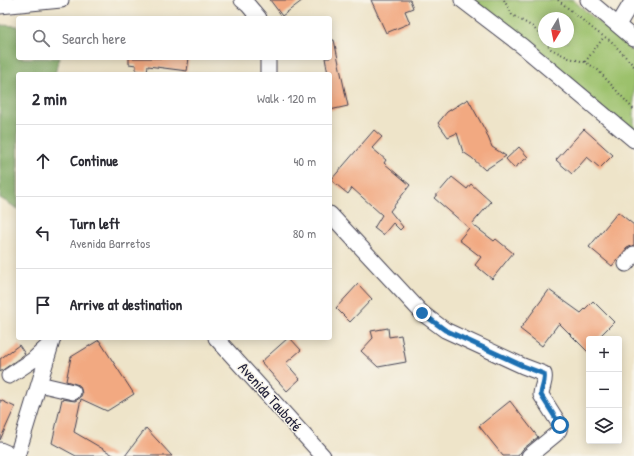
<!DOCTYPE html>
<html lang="en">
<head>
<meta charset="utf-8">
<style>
  :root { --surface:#fff; --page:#f2f2f3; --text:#2b2b33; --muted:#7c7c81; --line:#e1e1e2 }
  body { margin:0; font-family:"Patrick Hand",sans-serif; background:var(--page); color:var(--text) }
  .controls { position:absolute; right:12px; bottom:12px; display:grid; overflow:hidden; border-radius:4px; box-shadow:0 2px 10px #0003 }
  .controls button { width:36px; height:36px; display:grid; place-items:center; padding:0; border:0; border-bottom:1px solid var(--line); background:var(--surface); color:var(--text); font:20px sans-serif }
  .compass { position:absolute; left:538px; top:12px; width:36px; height:36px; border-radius:50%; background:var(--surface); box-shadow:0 2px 10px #0003; rotate:190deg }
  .stop { position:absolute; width:12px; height:12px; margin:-9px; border:3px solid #1f6fb2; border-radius:50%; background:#fff }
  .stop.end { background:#1f6fb2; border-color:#fff; box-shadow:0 1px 4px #0008 }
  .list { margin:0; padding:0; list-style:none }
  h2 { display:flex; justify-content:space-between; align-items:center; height:52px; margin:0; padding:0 16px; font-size:17px }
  h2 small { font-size:13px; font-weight:400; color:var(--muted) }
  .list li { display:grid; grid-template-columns:26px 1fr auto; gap:12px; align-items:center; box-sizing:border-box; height:72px; padding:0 16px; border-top:1px solid var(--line) }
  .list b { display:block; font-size:15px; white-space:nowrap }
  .list p { margin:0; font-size:13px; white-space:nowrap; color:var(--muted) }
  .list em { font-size:13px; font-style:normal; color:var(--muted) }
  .icon { flex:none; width:22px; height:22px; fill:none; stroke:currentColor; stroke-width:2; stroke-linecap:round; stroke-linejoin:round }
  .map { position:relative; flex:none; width:634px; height:456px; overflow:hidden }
  .search { position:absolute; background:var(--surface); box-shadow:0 2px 10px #0003; left:16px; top:16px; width:316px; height:44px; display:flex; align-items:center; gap:10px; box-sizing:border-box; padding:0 14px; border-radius:4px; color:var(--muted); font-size:15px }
  .panel { position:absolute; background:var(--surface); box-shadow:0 2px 10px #0003; left:16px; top:72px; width:316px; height:268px; border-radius:4px }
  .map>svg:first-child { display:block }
</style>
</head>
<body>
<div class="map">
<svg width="634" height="456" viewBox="0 0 634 456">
  <rect width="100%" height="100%" fill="#f7f3e8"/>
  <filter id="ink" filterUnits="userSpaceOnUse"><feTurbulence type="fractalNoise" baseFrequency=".025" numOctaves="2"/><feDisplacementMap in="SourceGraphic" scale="8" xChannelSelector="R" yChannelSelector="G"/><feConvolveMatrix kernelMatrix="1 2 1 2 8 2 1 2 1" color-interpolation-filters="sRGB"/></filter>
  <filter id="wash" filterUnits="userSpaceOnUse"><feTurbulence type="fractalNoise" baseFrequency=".012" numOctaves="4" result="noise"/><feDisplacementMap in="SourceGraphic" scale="16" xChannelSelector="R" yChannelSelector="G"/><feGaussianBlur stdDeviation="0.9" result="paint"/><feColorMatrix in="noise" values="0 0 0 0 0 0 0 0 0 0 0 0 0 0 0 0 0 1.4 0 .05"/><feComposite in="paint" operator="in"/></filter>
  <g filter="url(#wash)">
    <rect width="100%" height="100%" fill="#eee4c9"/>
    <path fill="#9cc16c" stroke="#5f7254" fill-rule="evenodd" d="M471,0H573L634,53V133L605,111L543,53ZM544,18H568V42H544Z"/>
    <path fill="#7da760" stroke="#50644e" d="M0,25L18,26V58H59L55,74H18V209L0,198Z"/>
    <g id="blocks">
      <path fill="#f2a981" d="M270,0H303L282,16Z
        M371,0H410L413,8L405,11L410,23L386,33Z
        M330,40H334L348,106L330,110V74H328L325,58H330Z
        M129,58H189L187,71L148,66L147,72L136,71V65L129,64Z
        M468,99L486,132L492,147L506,156L485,170L472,158L463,152L457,133L448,137L438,123L447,112Z
        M584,129L613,155L600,168L587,157L572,174L556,160Z
        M374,130L382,137L372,148L386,160L384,163L410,185L390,211L403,227L400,230L393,223L383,235L374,228L382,215L352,188L348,194L331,180Z
        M519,147L528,157L514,168L506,159Z
        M452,177L467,189L471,184L491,202L472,224L494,241L496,239L513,253L492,279L475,265L481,257L459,240L469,228L434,198Z
        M618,212L634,225V245L627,248L612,266L589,247Z
        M358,284L372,299L350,322L336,308Z
        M549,290L581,313L593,301L614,322L597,339H589V353L559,323L542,346L520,329Z
        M388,328L389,337L401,335L406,362L378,367L361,351L373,338L371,331Z
        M288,338H290L301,350L286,363L300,379L287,391L261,362Z
        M99,340L134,394L107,411L81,399L74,432L115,456H76L52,443L62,399L75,401L80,398L82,394L81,389L79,385L66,381L71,357Z
        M19,345L25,354L0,372V359Z
        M0,400L15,407L0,440Z
        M510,401L538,437L523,449L518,456H503L479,426Z
        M146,428L172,456H125Z"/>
    </g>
  </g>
  <g filter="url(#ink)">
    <use href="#blocks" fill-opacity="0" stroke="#413f50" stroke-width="1"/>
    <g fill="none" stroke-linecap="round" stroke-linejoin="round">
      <defs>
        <path id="minor" d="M242,0L248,5L259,18
          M462,0L522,46L634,140
          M588,0L634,39
          M0,6L61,0
          M618,25L633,0
          M268,58V74
          M330,214L422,313L445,330L523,366L544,374C546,381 541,388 541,395L560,425L559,430L556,434L529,456
          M626,264L634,254
          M216,338L323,456
          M9,376L33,360L51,343
          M39,384L73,392
          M0,450L14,456
          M17,456L53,338"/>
      </defs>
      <use href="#minor" stroke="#413f50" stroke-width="17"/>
      <path stroke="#413f50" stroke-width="2" stroke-dasharray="1 3" stroke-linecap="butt" d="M504,0L512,15L533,27L544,39
        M558,0L597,32L611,41L634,66
        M546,42L551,49L569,58L585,62L597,69L634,110
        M585,62L604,37"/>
      <use href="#minor" stroke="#fff" stroke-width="15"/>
    </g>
  </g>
  <g fill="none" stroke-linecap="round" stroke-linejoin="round" filter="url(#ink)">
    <path stroke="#1f6fb2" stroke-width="5" d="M422,313L445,330L523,366L544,374C546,381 541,388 541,395L560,425"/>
  </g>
  <g text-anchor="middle" stroke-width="3" stroke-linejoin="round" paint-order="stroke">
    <g font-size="15" fill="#22223b" stroke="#f7f3e8">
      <text transform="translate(270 397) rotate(48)" y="5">Avenida Taubaté</text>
    </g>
  </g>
</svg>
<div class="controls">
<button>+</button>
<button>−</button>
<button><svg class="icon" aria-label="layers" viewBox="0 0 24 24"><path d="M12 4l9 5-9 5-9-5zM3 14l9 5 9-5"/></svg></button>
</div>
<svg class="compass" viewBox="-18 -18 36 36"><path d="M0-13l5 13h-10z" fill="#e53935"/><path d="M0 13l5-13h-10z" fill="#7c7c81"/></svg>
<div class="stop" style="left:560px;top:425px"></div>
<div class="stop end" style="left:422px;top:313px"></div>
<div class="search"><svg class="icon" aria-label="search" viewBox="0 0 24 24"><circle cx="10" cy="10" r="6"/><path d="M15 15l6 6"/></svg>Search here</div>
<section class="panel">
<h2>2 min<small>Walk · 120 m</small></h2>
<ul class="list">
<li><svg class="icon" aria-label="ahead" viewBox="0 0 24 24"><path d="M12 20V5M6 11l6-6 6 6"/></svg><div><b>Continue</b></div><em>40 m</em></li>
<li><svg class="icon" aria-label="left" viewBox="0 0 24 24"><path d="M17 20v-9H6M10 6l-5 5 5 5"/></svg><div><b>Turn left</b><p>Avenida Barretos</p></div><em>80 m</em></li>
<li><svg class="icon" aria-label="arrive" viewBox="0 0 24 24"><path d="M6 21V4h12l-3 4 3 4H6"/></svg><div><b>Arrive at destination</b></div></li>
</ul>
</section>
</div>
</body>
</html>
